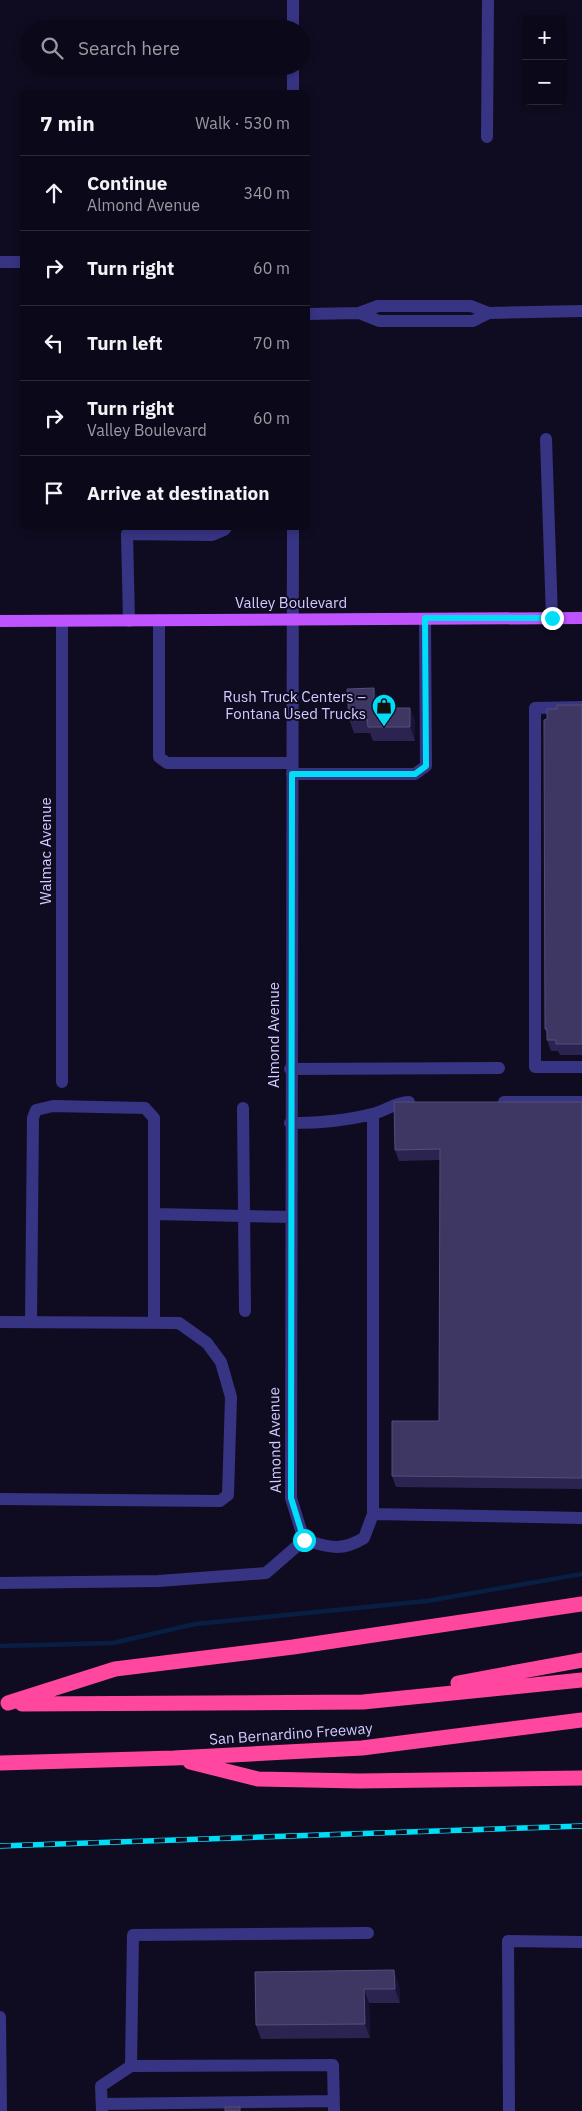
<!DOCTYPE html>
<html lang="en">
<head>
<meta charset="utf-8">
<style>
  :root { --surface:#0b0919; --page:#191726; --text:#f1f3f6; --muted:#9a9aa2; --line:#2b2a38 }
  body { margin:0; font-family:"IBM Plex Sans",sans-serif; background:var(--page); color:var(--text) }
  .controls { position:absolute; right:15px; top:15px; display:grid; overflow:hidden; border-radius:8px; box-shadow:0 2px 8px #0003 }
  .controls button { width:45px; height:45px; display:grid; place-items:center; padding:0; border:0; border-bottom:1px solid var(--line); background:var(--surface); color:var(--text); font:25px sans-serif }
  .stop { position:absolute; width:15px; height:15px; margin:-11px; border:4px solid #00def7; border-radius:50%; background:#fff }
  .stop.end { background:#00def7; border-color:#fff; box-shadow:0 1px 5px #0008 }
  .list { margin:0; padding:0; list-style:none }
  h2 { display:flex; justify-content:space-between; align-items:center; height:65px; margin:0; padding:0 20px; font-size:21px }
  h2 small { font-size:16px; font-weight:400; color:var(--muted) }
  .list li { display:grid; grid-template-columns:32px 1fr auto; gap:15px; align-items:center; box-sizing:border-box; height:75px; padding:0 20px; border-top:1px solid var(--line) }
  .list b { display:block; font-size:19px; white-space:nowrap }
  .list p { margin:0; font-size:16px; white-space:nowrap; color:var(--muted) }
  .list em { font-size:16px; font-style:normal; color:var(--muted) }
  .icon { flex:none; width:28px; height:28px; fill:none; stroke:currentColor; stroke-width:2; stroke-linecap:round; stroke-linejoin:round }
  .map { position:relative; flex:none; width:582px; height:2111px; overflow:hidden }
  .search { position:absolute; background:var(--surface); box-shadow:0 2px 8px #0003; left:20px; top:20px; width:290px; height:55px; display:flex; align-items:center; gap:12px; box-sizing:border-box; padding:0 18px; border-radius:28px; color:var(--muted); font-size:19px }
  .panel { position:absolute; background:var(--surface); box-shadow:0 2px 8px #0003; left:20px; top:90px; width:290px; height:440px; border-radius:8px }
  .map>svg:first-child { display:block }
</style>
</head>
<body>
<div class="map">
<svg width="582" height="2111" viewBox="0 0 582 2111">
  <rect width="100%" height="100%" fill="#0f0c21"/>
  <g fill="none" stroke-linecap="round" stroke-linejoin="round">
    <path stroke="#091e43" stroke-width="4.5" d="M0,1646L113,1643L195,1624L427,1601L582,1574"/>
    <path stroke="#373483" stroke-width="12" d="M293,0V29
      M293,66V92
      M487,137L488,0
      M0,262H22
      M359,313L379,321H473L489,313
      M308,314L359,313L378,306H471L489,313L582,311
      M546,439L552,618
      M293,528L291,1498L304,1540
      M159,620V757L167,763H292
      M129,621L127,534L212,535L224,530L226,528
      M582,707L535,708V1067H582
      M292,774H415L426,766L425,619
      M290,1069L499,1068
      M62,1082V621
      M504,1102H582
      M243,1108L245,1311
      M290,1123C317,1123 346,1121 372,1114C386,1111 395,1102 409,1102
      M0,1322L179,1323L207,1343L221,1362L231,1397L228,1495L220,1501L0,1499
      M31,1322L33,1118L36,1110L53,1106L145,1108L154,1118V1214
      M154,1322V1214L290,1217
      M373,1514L582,1518
      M304,1540C329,1547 341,1552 364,1538L373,1514V1114
      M0,1583L159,1581L266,1573L304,1540
      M0,2017L1,2111
      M131,2066L133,1935L368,1933
      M102,2104L334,2101
      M102,2111L101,2086L131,2066L333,2065L334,2111
      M509,2111L508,1941L582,1942"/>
    <path stroke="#bf53ff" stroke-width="12" d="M0,621L582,618"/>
    <path stroke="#ff479f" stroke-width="15" d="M458,1683L582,1660
      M8,1703L115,1669L293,1647L582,1604
      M22,1704L363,1702L582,1680
      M190,1762L258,1779L359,1781L582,1778
      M0,1763L174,1758L362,1748L582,1720"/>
    <defs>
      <path id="rail" d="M0,1846L582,1826"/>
    </defs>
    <use href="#rail" stroke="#00def7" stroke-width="5.5"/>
    <use href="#rail" stroke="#0f0c21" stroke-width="4" stroke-dasharray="11" stroke-linecap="butt"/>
  </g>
  <path fill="#2c2450" d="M379,702V708H410L415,721V741H373L370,733H354L349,719Z
    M582,705V1055H560L558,1051H551L547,1040V1035L545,1029L557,709Z
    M582,1102V1489L396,1487L392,1476L439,1421L440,1160L399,1161L395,1150Z
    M255,1972L399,1984L400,2003H369L370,2038L261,2039L256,2025Z"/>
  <path fill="#191335" d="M374,688L379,702V721L374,708Z
    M410,708L415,721V741L410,727Z
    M394,1970L399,1984L400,2003L395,1989Z
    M364,1989L369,2003L370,2038L365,2024Z"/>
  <path fill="#3e3663" stroke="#554d7b" d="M374,688V708H410V727H368L367,719H349L347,689Z
    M557,705H582V1044H556V1040H547V1029H545L544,720L547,719V709H557Z
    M394,1102H582V1478L392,1476V1421H439L440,1149L395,1150Z
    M394,1970L395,1989H364L365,2024L256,2025L255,1972Z
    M225,2107H240V2111H225Z"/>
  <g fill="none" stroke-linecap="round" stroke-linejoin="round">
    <path stroke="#00def7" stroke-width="6" d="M304,1540L291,1498L292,774H415L426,766L425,618H552"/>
  </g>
  <defs>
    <symbol id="shop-pin" viewBox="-11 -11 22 30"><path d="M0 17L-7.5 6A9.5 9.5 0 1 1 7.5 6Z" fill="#00def7" stroke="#0f0c21"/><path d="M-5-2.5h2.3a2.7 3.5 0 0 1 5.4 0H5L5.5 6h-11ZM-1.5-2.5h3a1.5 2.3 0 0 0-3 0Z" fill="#111"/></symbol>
  </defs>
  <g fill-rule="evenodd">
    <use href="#shop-pin" x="370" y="692" width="28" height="38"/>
  </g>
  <g text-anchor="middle" stroke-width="4" stroke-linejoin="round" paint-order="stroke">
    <g font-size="15" fill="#d2ccff" stroke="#0f0c21">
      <text x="291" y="608">Valley Boulevard</text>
      <text transform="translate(46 851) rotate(-90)" y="5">Walmac Avenue</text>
      <text transform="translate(274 1035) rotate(-90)" y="5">Almond Avenue</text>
      <text transform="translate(275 1440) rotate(-91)" y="5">Almond Avenue</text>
      <text transform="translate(291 1734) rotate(-4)" y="5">San Bernardino Freeway</text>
    </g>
    <g font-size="15" fill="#d2ccff" stroke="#0f0c21" text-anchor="end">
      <text x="366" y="702">Rush Truck Centers –<tspan x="366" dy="17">Fontana Used Trucks</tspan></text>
    </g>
  </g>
</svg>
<div class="controls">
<button>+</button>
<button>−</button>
</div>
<div class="stop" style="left:304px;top:1540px"></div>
<div class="stop end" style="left:552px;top:618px"></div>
<div class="search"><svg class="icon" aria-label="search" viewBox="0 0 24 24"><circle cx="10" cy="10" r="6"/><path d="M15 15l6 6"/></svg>Search here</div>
<section class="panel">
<h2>7 min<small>Walk · 530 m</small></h2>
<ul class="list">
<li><svg class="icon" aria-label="ahead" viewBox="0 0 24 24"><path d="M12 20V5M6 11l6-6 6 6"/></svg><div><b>Continue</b><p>Almond Avenue</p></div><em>340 m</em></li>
<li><svg class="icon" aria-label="right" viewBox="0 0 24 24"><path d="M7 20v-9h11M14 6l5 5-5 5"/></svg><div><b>Turn right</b></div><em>60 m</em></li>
<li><svg class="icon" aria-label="left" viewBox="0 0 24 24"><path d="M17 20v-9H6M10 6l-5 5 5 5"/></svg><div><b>Turn left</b></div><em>70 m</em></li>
<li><svg class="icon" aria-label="right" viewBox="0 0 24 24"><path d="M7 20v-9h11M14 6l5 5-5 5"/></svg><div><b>Turn right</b><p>Valley Boulevard</p></div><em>60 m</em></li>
<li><svg class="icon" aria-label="arrive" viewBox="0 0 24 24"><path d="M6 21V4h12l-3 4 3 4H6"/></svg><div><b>Arrive at destination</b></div></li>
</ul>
</section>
</div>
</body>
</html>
